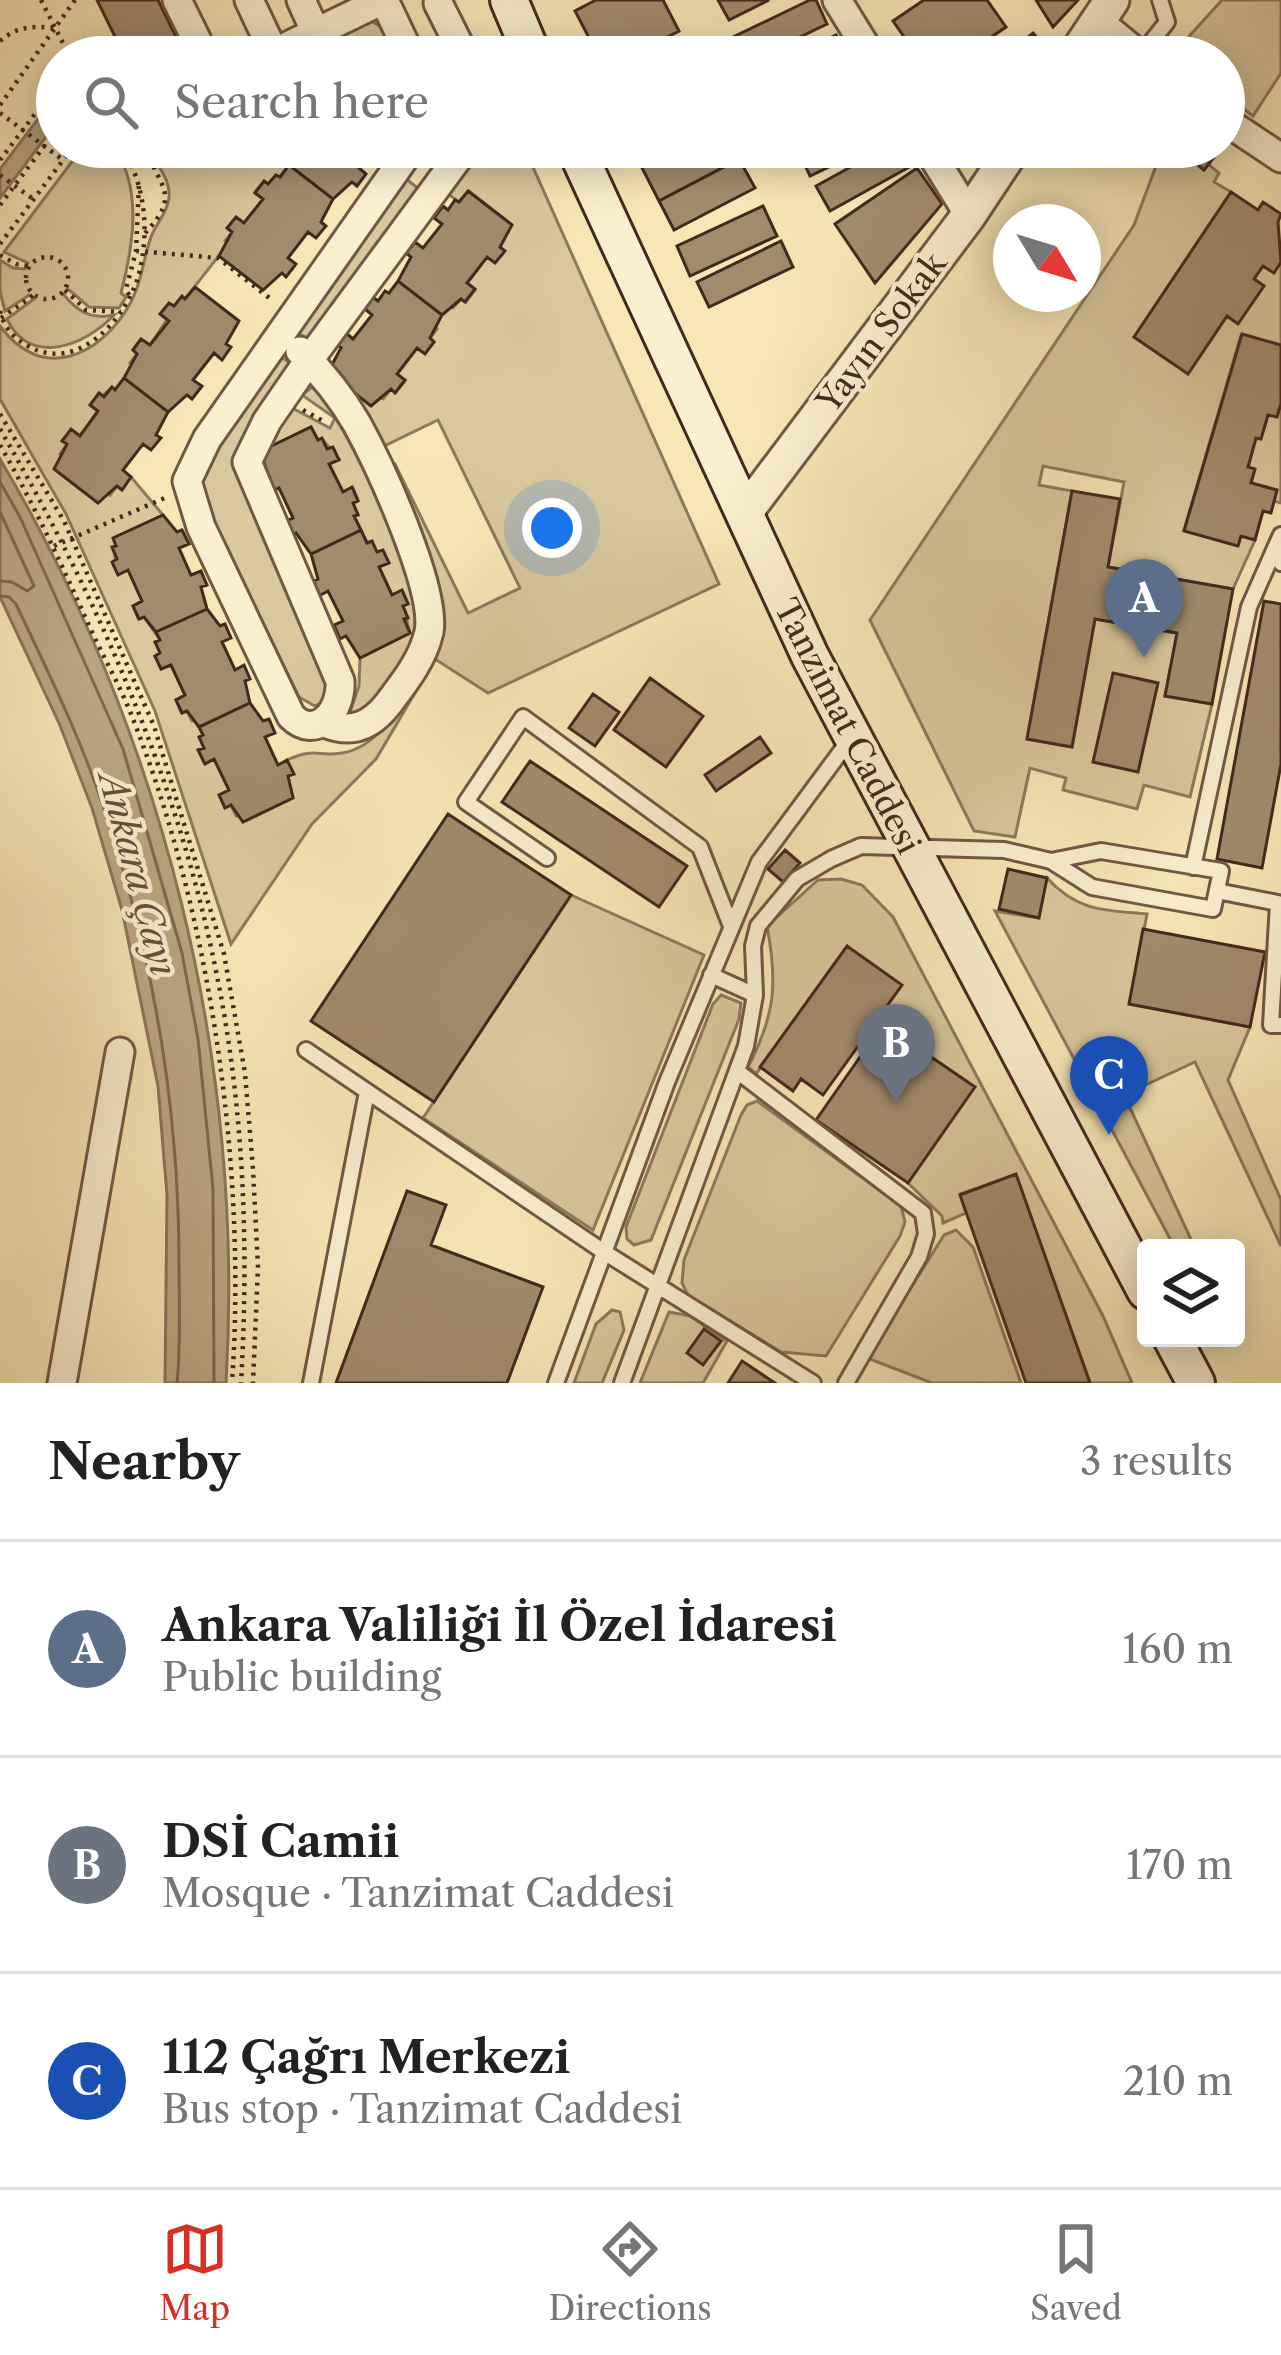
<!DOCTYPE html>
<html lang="en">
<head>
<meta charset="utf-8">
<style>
  :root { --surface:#fff; --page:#f2f2f2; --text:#222; --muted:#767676; --line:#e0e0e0; --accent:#d93025 }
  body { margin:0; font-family:"Libre Caslon Text",serif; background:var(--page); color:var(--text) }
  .controls { position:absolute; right:36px; bottom:36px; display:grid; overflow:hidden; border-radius:12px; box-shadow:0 6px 30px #0003 }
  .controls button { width:108px; height:108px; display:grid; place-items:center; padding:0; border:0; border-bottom:3px solid var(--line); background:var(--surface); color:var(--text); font:60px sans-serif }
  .compass { position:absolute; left:993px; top:204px; width:108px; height:108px; border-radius:50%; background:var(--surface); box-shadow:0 6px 30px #0003; rotate:128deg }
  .you { position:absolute; left:552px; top:528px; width:42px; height:42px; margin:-30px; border:9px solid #fff; border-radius:50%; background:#1a73e8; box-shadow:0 0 0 18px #1a73e833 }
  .badge { display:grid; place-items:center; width:78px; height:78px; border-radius:50%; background:var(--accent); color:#fff; font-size:39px; font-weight:700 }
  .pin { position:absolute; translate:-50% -99px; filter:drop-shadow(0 3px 6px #0008) }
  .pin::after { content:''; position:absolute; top:63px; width:42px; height:36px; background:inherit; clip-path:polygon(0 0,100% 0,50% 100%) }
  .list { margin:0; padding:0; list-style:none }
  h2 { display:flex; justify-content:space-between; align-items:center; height:156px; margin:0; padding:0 48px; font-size:51px }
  h2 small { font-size:39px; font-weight:400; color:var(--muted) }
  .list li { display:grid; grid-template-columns:78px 1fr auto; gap:36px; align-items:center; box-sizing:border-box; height:216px; padding:0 48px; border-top:3px solid var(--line) }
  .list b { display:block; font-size:45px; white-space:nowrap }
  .list p { margin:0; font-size:39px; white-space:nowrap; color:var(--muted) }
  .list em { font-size:39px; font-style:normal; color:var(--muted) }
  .icon { flex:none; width:66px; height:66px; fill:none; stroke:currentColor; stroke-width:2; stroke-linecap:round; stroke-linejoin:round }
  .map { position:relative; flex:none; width:1281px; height:1383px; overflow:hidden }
  .search { position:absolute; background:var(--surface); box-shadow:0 6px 30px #0003; left:36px; right:36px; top:36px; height:132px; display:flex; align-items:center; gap:30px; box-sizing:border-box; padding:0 42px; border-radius:66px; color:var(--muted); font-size:45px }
  .sheet { height:804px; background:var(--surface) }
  nav { display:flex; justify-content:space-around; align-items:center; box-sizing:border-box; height:168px; border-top:3px solid var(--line); background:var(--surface); font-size:33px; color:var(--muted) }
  nav a { display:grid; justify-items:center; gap:6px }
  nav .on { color:var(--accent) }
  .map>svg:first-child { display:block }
</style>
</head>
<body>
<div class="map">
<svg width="1281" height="1383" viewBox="0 0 1281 1383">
  <rect width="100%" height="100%" fill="#f7e7b7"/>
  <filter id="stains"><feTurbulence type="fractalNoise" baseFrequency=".00167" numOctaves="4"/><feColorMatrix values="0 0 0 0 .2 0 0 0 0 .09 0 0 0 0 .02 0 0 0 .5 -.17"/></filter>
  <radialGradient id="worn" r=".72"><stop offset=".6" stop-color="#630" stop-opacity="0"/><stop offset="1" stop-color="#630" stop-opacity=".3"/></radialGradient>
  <path fill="#d9c79d" stroke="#8e785e" stroke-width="3" d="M1222,0H1281V73L1253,116L1224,94V57L1173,54Z
    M370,20L384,29L399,57H290Z
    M83,147H114C143,190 133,246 121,293L126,297L119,308L89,307L68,289L64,295C78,312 92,320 114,315C86,345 30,368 7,319L34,299L29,295L5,311L0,292V260L13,268L25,269L28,263L4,252Z
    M151,147H297L298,154L280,177L276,175L268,184L264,181L255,192L263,199L244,223L236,217L228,228L232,232L225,241L228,244L185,299L182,297L150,345L141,339L133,349L137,354L130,363L133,366L115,390L111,388L91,406L98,411L80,436L71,430L63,440L67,444L60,454L110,495L117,486L122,489L131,477L163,515L114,538L116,546L113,548L119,574L128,570L142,601L133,606L138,618L144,617L160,640L156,642L160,653L155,656L161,668L171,665L185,695L176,700L181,712L187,711L192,721L196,720L203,735L199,737L204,748L199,751L204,763L214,759L229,790L225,807L231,805L236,816L240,815L243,821L293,798L288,776L293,773L287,760C316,747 316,757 342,753C385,747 410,687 430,655L392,465L395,464L468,613L520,588L438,420L382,447L339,380L383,399L391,389L396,392L405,381L397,374L417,348L425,353L434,342L430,338L437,329L434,325L449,306L453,308L461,299L466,302L475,290L467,283L487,257L495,262L504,251L500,247L511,224L469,191L459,202L448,194L481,147H524L719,584L488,693L435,659L376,759L312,824L231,944L155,711L66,514L0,399V326C42,384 102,356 131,302C142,281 143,261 150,240C154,225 167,215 169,198C171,178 155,166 151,147Z
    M1163,147H1173L1204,170L1208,164L1219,173L1214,182L1231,192L1134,337L1188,374L1227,316L1237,323L1264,286L1254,279L1263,266L1273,272L1281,262V345L1241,335L1184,530L1237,546L1241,536L1255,540L1233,589L1108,567L1124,482L1043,466L1039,485L1072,491L1027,739L1072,747L1095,619L1177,633L1165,696L1212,704L1190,797L1144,785L1137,809L1063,790L1066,778L1030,768L1015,837L974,831L870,620L1134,225Z
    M405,178L420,190L307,340L297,331Z
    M281,357L293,365L240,477L331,680L327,700L315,706L299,697L206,506L201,485L209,456Z
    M312,387C340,406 415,576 418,612C422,647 382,691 358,714L350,712L359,686L360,658L410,633L403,606L408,603L402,591L392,595L379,567L388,562L367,543L354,516L358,514L353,503L358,500L353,488L343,492L329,464L339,459L322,439L318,440L311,427L261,451L292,408L330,428L335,418L302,395Z
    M1281,403V503L1274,501L1277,490L1251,483L1248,467L1256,438H1261L1268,415Z
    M1047,878C1078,912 1105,910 1147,914L1130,1004L1250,1027L1228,1080L1281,1200V1246L1195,1062L1124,1095L1195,1248H1175L995,911L1038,918Z
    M841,879L862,885L893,917L1103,1316L1132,1383H1090L1016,1175L960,1194L966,1213L943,1223L942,1216L908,1183L974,1087L877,1019L847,947L756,1074L748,1067C775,1015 778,984 767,926L818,880Z
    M571,895L704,955L593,1230L423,1118Z
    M721,995L741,1003L739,1019L651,1240L634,1245L627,1239L626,1227L713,1004Z
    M757,1101L901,1206L905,1222L900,1236L826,1356L781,1352L688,1295L682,1283L684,1260L741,1115L747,1105Z
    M956,1230L973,1247L1021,1383H932L867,1358L944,1235Z
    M612,1310L620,1312L624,1330L602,1383H574L596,1324Z
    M669,1312L690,1316L727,1341L703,1383H640Z"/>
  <path fill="#baa683" stroke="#8b745b" stroke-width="3" d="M57,94V122L0,198V169Z
    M0,459C164,736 245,1061 226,1383H165L167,1195L158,1086L122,910L92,808L59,723L0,597Z"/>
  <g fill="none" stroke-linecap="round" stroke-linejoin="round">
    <path stroke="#7f6750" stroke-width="3" d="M0,482L20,517L123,749L182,953L198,1039L213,1189L214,1383
      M0,512L34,586L27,591L12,582L0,581
      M0,596L9,597L16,604C47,670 80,736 103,806C153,954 179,1108 179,1264C179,1303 181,1344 177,1383"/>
  </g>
  <path fill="#a18b6e" stroke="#44281e" stroke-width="3" d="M97,0H158L186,57H125Z
    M97,0H158L186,57H125Z
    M596,0H663L679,31L628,57H599L575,11Z
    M718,0H769L729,20Z
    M810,0H816L827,24L758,57H740L731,38Z
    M924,0H987L1006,27L962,57H918L893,21Z
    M1036,0H1078L1053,27Z
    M1033,33L1053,57H1004Z
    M836,35L847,57H789Z
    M297,147H374L358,167L366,174L357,186L352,182L333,199L289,165L298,154L294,151Z
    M677,147H733L739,159L659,201L641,166Z
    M804,147H871L810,176L798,150Z
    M887,147H903L913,165L830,211L816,186Z
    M1177,147H1222L1204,170Z
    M739,159L755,188L674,230L659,201Z
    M289,165L333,199L321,222L326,226L316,238L308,232L288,258L296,264L286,277L282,273L263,290L219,256L232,232L227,228L236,217L244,223L263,199L255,193L264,181L268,184L276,175L280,177Z
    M917,168L942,204L875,283L835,224Z
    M468,191L512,225L500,247L505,251L495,263L487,257L467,283L475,289L465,302L461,299L442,315L398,281L411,257L406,253L415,242L423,248L442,224L434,218L443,206L448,210L455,200L459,202Z
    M1231,192L1258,210L1263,202L1281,214L1278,222L1281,262L1274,273L1263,266L1254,279L1264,286L1238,324L1227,316L1188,374L1134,337Z
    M763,206L777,236L690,276L677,246Z
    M781,241L793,267L709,307L697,282Z
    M398,281L442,315L430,338L434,342L425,354L417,348L397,374L405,380L395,393L391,389L371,406L328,372L341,348L336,344L345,332L353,339L372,315L364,308L373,297L378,301L385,291L389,293Z
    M195,287L239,321L226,344L231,347L222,360L214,353L193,380L202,386L192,399L187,395L168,412L124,378L137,354L133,350L141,339L150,345L169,321L160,314L169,303L174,306L182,296L185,299Z
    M1242,334L1281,345V403L1277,417L1268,415L1261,439L1256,438L1248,467L1255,469L1251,483L1277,490L1271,513L1263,511L1255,540L1241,536L1238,546L1184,531Z
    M124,378L168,412L156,435L161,438L151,450L143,444L123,470L131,477L122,490L117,486L98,503L54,469L67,444L62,441L71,429L80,436L98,411L90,405L99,393L104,397L112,387L115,390Z
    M311,427L318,440L322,438L327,449L333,447L339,460L329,464L343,492L352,487L358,501L353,503L358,515L354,516L361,530L311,554L296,533L291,536L284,522L293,518L279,488L269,493L262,478L268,476L261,451Z
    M1072,491L1120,499L1108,567L1233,589L1212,704L1165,696L1177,633L1095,619L1072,747L1027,739Z
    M163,515L177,532L182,530L189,544L179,548L191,575L201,571L207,585L201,587L207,609L156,632L144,617L139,619L133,606L142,601L128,570L118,575L112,562L117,559L112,547L116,546L113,538Z
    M361,530L367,543L372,541L377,552L383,550L389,563L379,567L392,595L402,590L408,604L403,606L408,618L404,619L410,633L360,658L346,636L340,639L334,625L343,621L328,591L319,596L312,582L318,579L311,554Z
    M1264,601L1281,604V764L1262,868L1217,859Z
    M207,609L220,626L225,624L231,638L222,642L235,670L244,665L250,679L245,681L250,703L199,727L187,711L182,713L176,700L185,695L171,665L161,669L155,656L160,653L155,642L160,640L156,632Z
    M1113,673L1158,683L1138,772L1093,762Z
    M650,678L703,716L666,767L614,730Z
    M593,694L619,712L595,746L569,728Z
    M250,703L263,721L269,719L275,733L265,737L278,765L287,760L294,774L288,776L293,798L243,822L231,805L225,808L219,795L229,790L214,759L205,764L198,750L204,748L199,737L203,735L199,727Z
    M760,737L771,753L716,791L705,775Z
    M530,761L687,866L659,907L502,802Z
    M448,814L571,895L434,1102L311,1021Z
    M785,850L800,863L783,882L768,869Z
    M1008,869L1047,878L1039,918L999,909Z
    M1143,929L1265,952L1250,1027L1129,1004Z
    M847,946L902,985L823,1095L801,1079L793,1091L760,1067Z
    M883,1024L975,1087L908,1183L816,1120Z
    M1016,1174L1090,1383H1026L960,1195Z
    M407,1191L446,1205L431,1245L543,1287L507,1383H336Z
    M704,1329L721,1341L703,1365L687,1353Z
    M742,1361L775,1383H728Z"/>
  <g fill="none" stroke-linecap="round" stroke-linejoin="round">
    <defs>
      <path id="service" d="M1140,56L1167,22L1160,0
        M1281,535L1275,548L1281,563
        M547,858L466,802L523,717L700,847L731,926
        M1193,867L1249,607L1275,548
        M1217,891L1278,903L1271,1025H1281
        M711,975L755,995
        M306,1050L604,1252L813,1383
        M737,1071L923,1213L926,1234L919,1257L846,1383
        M311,1383L367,1092
        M556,1383L667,1082L759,862L848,742
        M622,1383L746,1046L755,995L753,946L758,926L797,879L831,859L861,846L1004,850L1051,861L1092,887L1213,909L1221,871L1101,851L1051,861"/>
      <path id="minor" d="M177,0L205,57
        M249,0L274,53
        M301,0L316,33
        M384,0L411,57
        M837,0L872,57
        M438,3L465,57
        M1098,21L1142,57
        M265,57L383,0
        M1224,120L1281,158
        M412,147L207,439L187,481L201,527L291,716C317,742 342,710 340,681L247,462L267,421L309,360L466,147
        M927,147L969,215
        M300,351C321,372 342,398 357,424C379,464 437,589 429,632C423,659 404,683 388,704C371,726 351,734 325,723
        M62,1383L120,1052"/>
      <path id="tertiary" d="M1074,57L1112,0
        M744,514L969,215L1014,147"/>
      <path id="secondary" d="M509,0L533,57
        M575,147L810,656L1146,1291
        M1172,1338L1196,1383"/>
    </defs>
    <use href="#service" stroke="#715844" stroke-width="20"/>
    <use href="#minor" stroke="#715844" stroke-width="33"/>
    <use href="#tertiary" stroke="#715844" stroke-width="39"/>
    <use href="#secondary" stroke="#44281e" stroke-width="42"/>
    <path stroke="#44281e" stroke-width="4.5" stroke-dasharray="3 6" stroke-linecap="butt" d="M41,0L70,57
      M0,41C17,26 33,26 55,28
      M0,105L75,0
      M0,113L63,160
      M0,160L57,85
      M0,175L33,199
      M0,205L57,129
      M145,233C184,192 156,187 147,147
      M0,244L73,147
      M136,251L218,258L272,300
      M0,255L16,264L30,266
      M26 278a21 21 0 1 1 42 0a21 21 0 1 1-42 0Z
      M65,290L86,310L121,312
      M129,295L126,289L136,251L139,184
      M0,311C4,327 13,338 28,346C80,376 133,312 141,265C149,225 144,181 121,147
      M1,318L34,295
      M303,410L325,422
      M0,414L64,521L154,726L224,954L245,1073L253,1169L258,1267L253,1383
      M0,429C98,598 179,784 217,976C244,1109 249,1248 241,1383
      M0,445C35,506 63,568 92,632C105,660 120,686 131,714C211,914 247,1169 232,1383
      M54,546L167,497"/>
    <use href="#service" stroke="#faefd0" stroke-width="14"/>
    <use href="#minor" stroke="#faefd0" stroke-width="27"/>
    <use href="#tertiary" stroke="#faefd0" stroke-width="33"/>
    <use href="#secondary" stroke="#faefd0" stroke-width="36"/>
  </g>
  <g text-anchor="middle" stroke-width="9" stroke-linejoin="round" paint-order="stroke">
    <g font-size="33" fill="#44281e" stroke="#faefd0">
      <text transform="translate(881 332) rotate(-53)" y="12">Yayın Sokak</text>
      <text transform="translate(848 726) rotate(63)" y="12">Tanzimat Caddesi</text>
    </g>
    <g font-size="36" font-style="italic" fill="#674e3c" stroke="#faefd0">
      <text transform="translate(138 874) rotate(75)" y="13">Ankara Çayı</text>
    </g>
  </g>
  <rect width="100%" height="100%" filter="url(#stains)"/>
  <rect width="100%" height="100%" fill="url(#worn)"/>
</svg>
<div class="controls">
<button><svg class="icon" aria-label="layers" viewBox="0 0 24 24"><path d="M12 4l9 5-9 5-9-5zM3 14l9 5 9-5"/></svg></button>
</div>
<svg class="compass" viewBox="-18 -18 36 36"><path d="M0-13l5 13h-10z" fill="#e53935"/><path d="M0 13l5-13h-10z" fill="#767676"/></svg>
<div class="you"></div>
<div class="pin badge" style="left:1144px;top:658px;background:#5c6f8a">A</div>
<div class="pin badge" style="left:896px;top:1103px;background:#6b7280">B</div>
<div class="pin badge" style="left:1109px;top:1135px;background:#1a4fb4">C</div>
<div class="search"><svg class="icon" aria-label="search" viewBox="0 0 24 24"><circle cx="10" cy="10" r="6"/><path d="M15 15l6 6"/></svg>Search here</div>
</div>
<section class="sheet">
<h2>Nearby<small>3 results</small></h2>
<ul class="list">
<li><span class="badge" style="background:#5c6f8a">A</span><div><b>Ankara Valiliği İl Özel İdaresi</b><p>Public building</p></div><em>160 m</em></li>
<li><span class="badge" style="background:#6b7280">B</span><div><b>DSİ Camii</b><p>Mosque · Tanzimat Caddesi</p></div><em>170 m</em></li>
<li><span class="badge" style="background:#1a4fb4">C</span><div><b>112 Çağrı Merkezi</b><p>Bus stop · Tanzimat Caddesi</p></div><em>210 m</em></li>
</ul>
</section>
<nav>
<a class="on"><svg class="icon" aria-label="map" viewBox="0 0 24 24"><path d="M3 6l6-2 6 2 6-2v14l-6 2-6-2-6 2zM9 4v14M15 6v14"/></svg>Map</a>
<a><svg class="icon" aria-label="directions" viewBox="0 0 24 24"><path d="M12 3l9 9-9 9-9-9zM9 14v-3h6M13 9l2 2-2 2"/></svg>Directions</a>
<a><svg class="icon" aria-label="saved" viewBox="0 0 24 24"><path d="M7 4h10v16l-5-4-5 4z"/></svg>Saved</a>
</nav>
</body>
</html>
